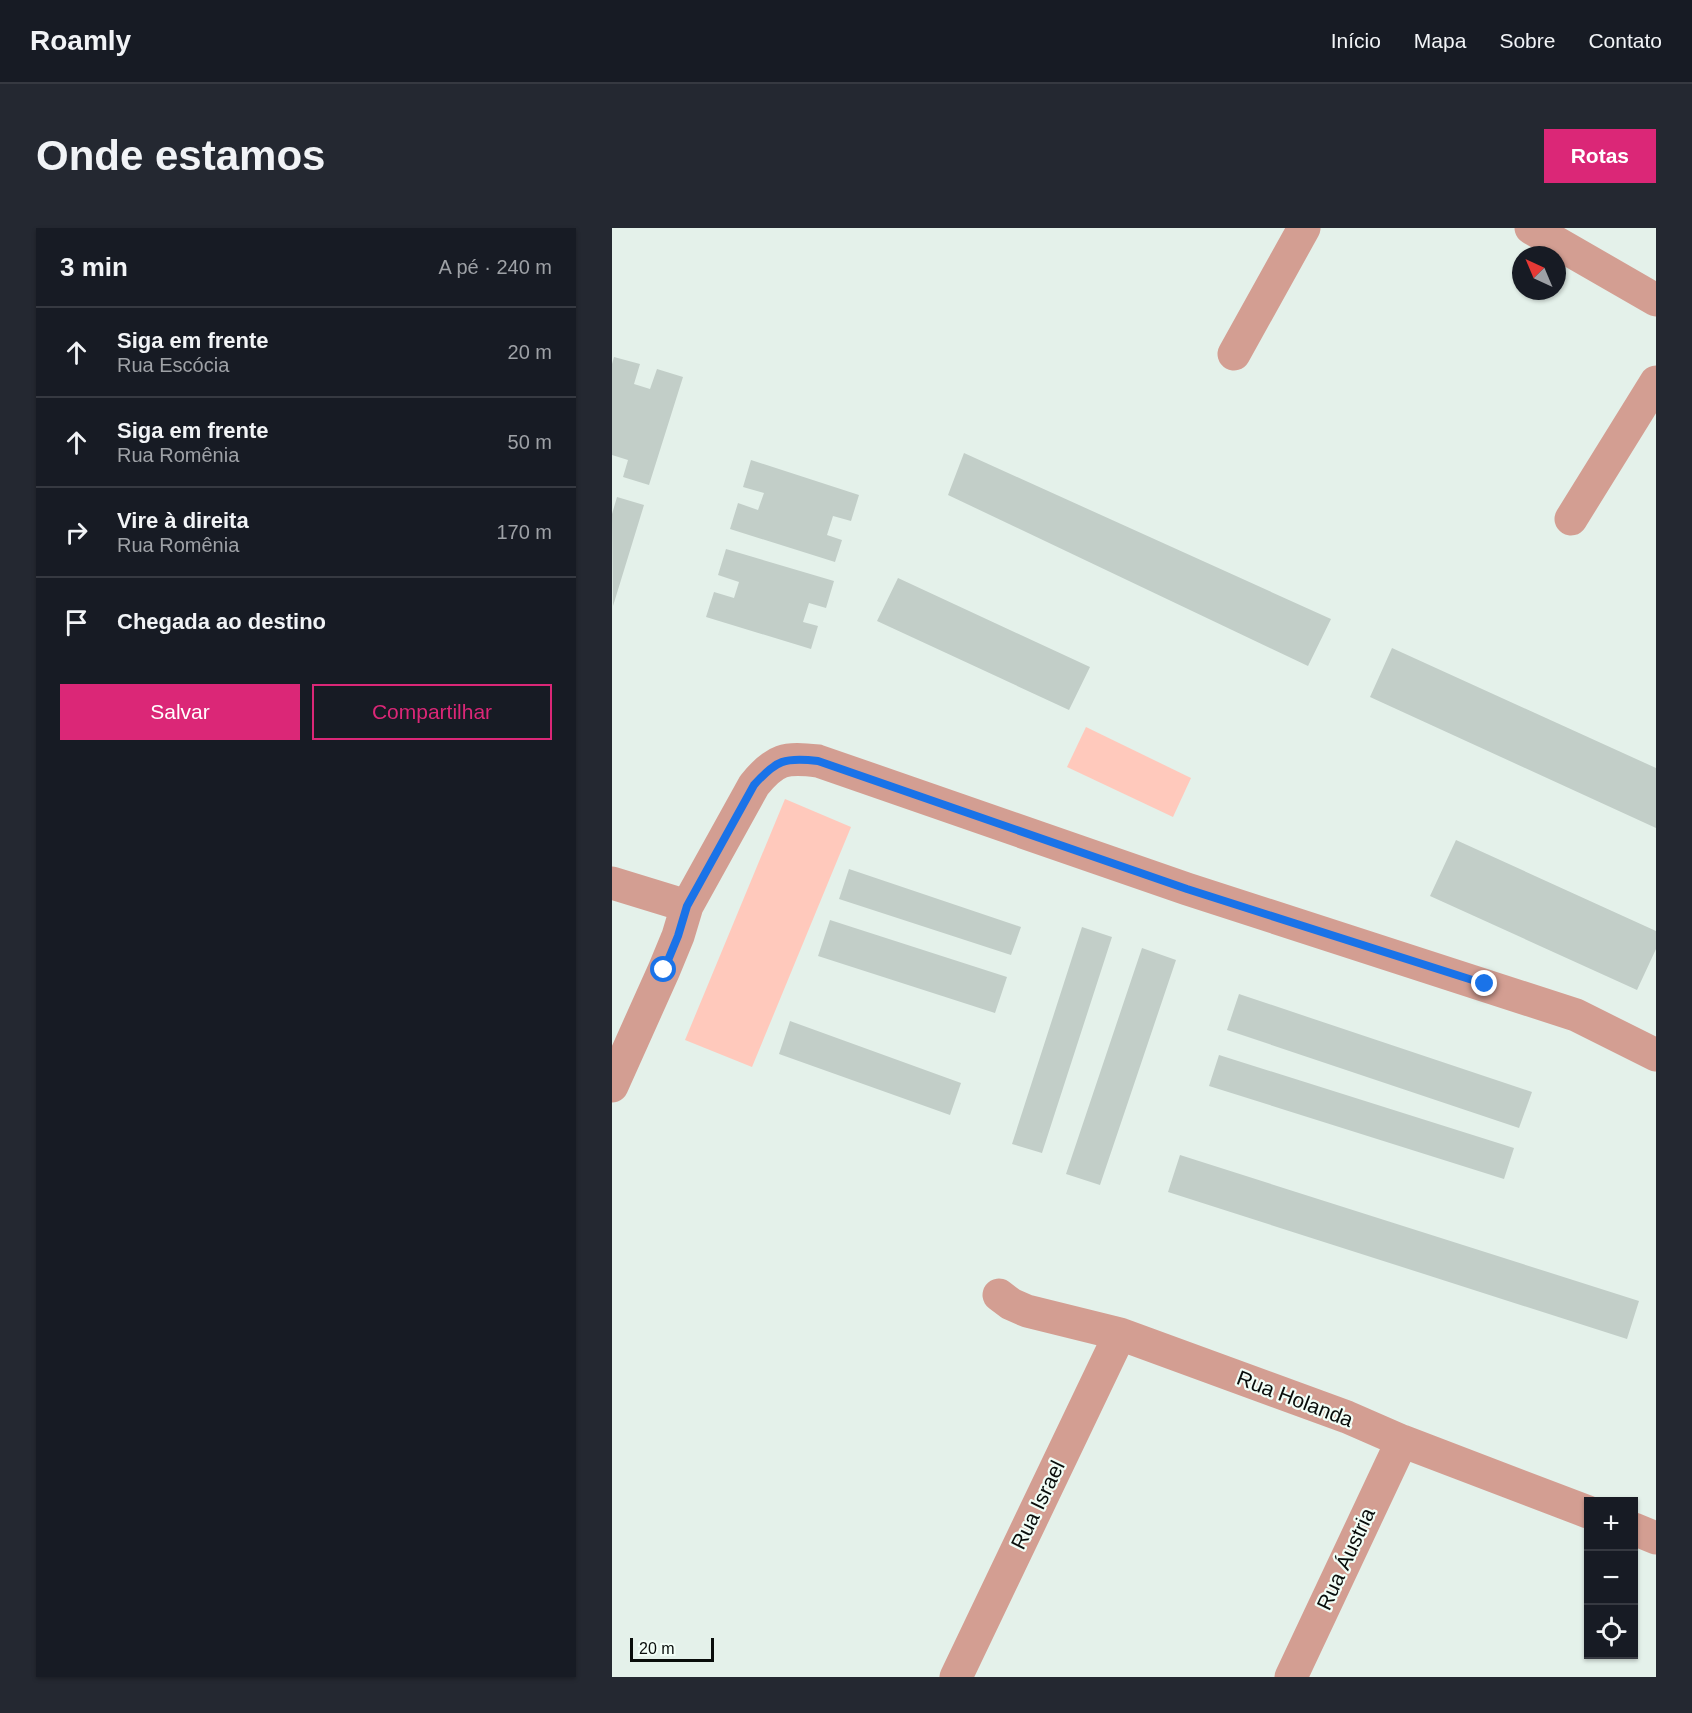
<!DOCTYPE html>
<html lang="pt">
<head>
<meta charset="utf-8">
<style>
  :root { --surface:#171b24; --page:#242831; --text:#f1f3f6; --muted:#9ea1a6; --line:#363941; --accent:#db2777 }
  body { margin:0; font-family:Helvetica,sans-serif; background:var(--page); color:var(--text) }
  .controls { position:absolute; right:18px; bottom:18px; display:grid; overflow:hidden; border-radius:0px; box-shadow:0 2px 4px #0004 }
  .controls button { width:54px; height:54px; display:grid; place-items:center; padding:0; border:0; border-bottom:2px solid var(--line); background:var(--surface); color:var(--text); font:30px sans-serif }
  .compass { position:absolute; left:900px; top:18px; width:54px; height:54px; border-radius:50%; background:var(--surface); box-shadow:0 2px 4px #0004; rotate:316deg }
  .scale { position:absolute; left:18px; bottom:15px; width:84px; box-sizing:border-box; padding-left:6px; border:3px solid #090d0b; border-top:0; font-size:16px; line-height:21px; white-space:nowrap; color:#090d0b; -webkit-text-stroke:4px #f2fef7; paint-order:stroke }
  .stop { position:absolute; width:18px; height:18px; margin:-14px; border:4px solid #1a73e8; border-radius:50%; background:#fff }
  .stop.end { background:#1a73e8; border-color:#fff; box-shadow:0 2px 6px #0008 }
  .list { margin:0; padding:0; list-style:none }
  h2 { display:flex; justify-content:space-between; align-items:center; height:78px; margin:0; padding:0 24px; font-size:26px }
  h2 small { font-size:20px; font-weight:400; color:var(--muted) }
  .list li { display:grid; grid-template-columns:39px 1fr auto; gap:18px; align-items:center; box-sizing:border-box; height:90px; padding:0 24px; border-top:2px solid var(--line) }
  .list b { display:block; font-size:22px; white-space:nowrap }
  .list p { margin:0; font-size:20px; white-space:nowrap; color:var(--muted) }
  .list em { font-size:20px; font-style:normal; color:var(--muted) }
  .actions { display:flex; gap:12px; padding:18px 24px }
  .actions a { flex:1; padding:14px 0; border:2px solid var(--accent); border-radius:0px; text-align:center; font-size:21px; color:var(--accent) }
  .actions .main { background:var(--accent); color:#fff }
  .icon { flex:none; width:33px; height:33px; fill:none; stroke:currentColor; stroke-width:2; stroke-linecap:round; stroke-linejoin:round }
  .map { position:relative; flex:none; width:1044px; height:1449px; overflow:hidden; border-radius:0px }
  header { display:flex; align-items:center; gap:36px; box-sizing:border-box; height:84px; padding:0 30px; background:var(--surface); border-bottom:2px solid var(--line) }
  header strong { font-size:28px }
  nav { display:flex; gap:33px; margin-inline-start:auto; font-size:21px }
  .intro { display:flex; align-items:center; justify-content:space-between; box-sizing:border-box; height:144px; padding:0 36px }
  h1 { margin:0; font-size:42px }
  .button { padding:15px 27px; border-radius:0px; background:var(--accent); color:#fff; font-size:21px; font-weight:700 }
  main { display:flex; gap:36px; padding:0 36px }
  aside { flex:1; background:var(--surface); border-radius:0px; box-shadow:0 2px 4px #0004 }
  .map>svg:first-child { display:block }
</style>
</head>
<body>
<header>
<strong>Roamly</strong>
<nav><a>Início</a><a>Mapa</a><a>Sobre</a><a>Contato</a></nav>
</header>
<div class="intro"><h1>Onde estamos</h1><a class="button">Rotas</a></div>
<main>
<aside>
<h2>3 min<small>A pé · 240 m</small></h2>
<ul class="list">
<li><svg class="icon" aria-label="ahead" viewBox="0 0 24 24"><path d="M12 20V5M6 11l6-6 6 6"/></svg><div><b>Siga em frente</b><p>Rua Escócia</p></div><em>20 m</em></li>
<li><svg class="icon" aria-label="ahead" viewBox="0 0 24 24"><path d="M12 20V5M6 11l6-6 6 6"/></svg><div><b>Siga em frente</b><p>Rua Romênia</p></div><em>50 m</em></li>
<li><svg class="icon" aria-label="right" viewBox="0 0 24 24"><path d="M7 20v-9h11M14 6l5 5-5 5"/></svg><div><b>Vire à direita</b><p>Rua Romênia</p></div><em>170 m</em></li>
<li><svg class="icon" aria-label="arrive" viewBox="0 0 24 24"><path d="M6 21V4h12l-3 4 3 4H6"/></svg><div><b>Chegada ao destino</b></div></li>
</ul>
<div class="actions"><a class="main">Salvar</a><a>Compartilhar</a></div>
</aside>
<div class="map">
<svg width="1044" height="1449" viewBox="0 0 1044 1449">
  <rect width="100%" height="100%" fill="#e4f1ea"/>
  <path fill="#ffc9bc" d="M474,499L579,550L561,589L455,539Z
    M173,571L239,599L140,839L73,812Z"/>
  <path fill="#c2cec8" d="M2,129L28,136L22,156L38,161L45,141L71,149L37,257L11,249L16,232L0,227V136Z
    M352,225L719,391L696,438L336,267Z
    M139,232L247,267L239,293L221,288L215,307L230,312L223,334L118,301L126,275L146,282L152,265L131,259Z
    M5,269L32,277L1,378L0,286Z
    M114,321L222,353L214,380L197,375L191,394L206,398L199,421L94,389L102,364L122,370L127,354L106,347Z
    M286,350L478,439L457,482L265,393Z
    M780,420L1044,540V600L758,469Z
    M844,612L1044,703V721L1025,762L818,668Z
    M237,641L409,699L399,727L227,671Z
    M218,692L395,749L383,785L206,728Z
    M470,699L500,709L430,925L400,916Z
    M530,720L564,732L488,957L454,946Z
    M627,766L920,864L907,900L615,802Z
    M178,793L349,855L338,887L167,826Z
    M607,827L902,920L892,951L597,858Z
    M568,927L1027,1073L1015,1111L556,964Z"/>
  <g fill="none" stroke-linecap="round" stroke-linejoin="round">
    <path stroke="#d39e92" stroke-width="33" d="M919,0L1044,72
      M622,126L692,0
      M959,291L1044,154
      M0,655L75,678
      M0,858L52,742L66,708L75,678L142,557C163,531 173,529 206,533L575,661L964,787L1044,827
      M387,1067L399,1076L415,1083L508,1106L735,1189L790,1213L976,1284
      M1022,1301L1044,1310
      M344,1449L508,1106
      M679,1449L790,1213"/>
  </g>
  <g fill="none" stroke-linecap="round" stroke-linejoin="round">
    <path stroke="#1a73e8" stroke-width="8" d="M52,742L66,708L75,678L142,557C164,532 173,529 206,533L575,661L873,756"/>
  </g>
  <g text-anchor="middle" stroke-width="4.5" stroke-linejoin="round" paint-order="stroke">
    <g font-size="21" fill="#090d0b" stroke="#f2fef7">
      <text transform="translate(683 1171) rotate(21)" y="7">Rua Holanda</text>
      <text transform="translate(426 1277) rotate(-64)" y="7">Rua Israel</text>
      <text transform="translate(734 1331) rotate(-65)" y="7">Rua Áustria</text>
    </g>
  </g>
</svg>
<div class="controls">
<button>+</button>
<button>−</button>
<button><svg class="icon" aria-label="locate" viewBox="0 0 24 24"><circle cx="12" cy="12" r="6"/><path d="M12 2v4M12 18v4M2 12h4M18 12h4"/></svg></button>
</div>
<svg class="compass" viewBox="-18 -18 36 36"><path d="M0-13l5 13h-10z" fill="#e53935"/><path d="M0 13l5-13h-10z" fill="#9ea1a6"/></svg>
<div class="scale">20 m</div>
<div class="stop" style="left:52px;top:742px"></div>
<div class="stop end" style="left:873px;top:756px"></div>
</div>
</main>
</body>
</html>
